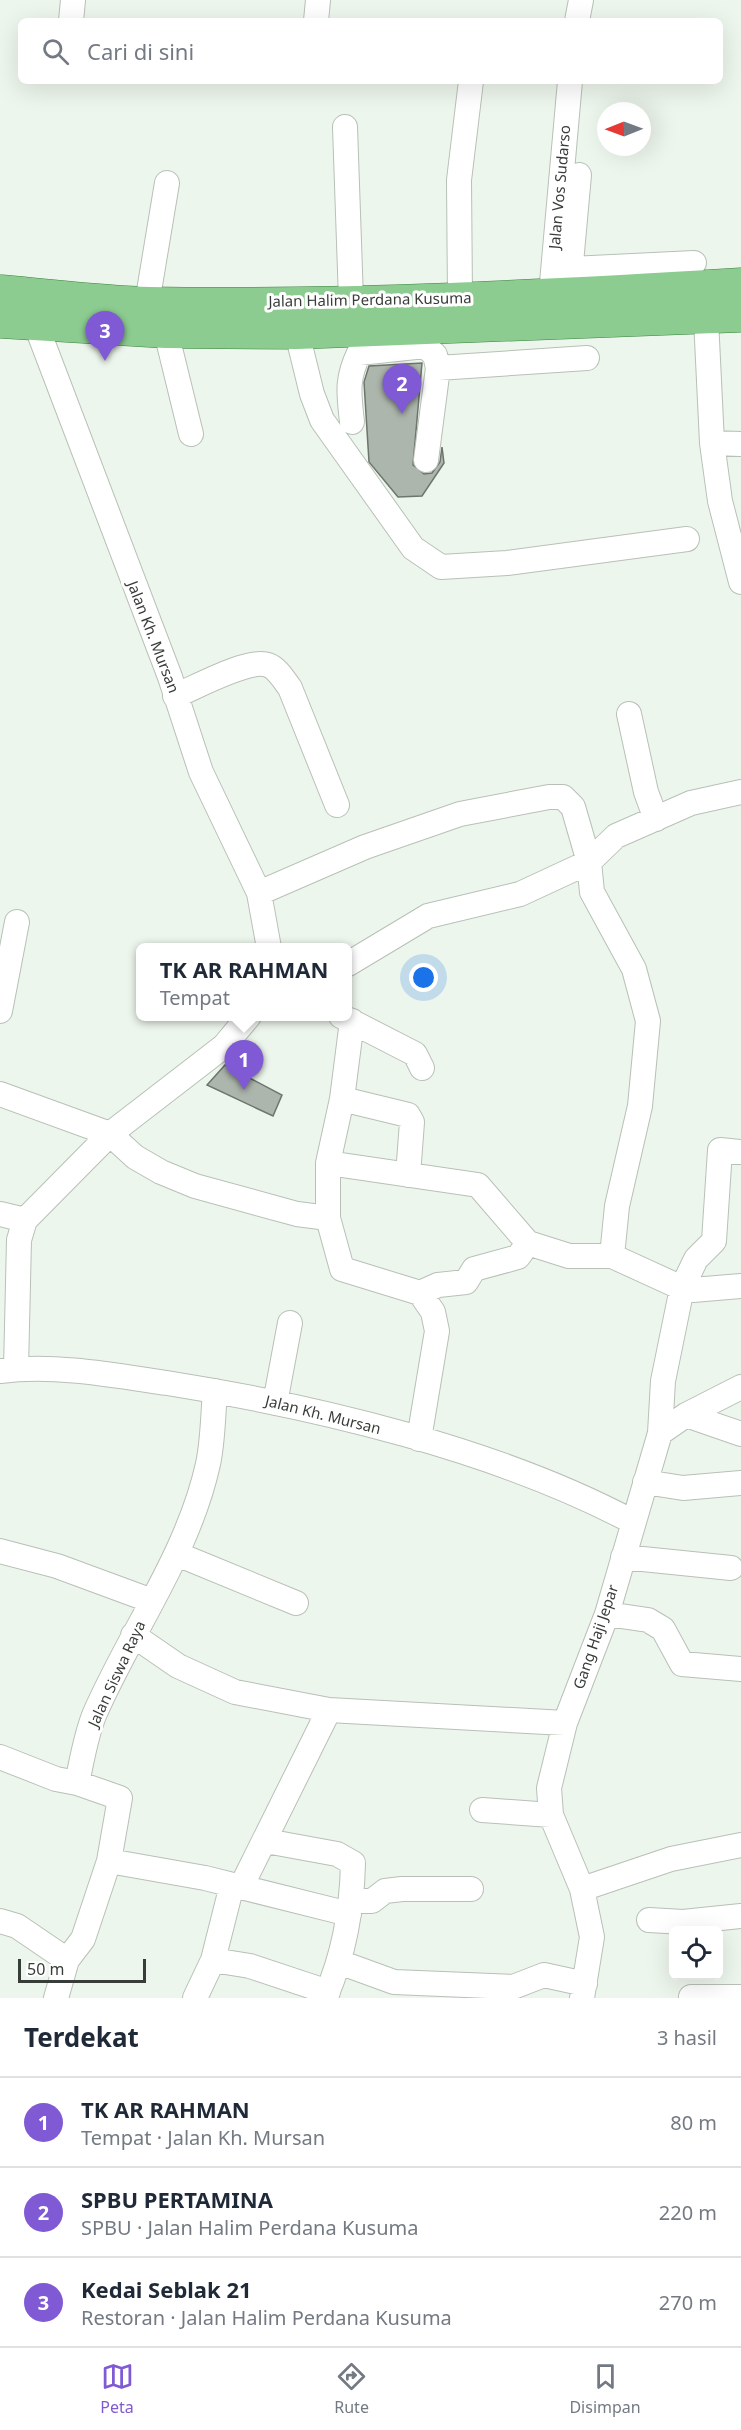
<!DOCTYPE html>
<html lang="id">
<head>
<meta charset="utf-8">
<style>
  :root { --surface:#fff; --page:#f2f2f3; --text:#1f2937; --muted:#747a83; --line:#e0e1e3; --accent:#805ad4 }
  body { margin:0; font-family:"Noto Sans",sans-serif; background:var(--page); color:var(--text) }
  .controls { position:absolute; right:18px; bottom:18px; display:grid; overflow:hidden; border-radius:9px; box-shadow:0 6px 24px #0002 }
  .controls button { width:54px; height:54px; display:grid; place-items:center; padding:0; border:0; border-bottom:2px solid var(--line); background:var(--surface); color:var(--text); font:30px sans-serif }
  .compass { position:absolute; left:597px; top:102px; width:54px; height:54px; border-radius:50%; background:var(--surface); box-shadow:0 6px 24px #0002; rotate:269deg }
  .scale { position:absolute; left:18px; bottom:15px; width:128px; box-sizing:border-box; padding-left:6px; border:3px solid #393d39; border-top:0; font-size:16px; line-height:21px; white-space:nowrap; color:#393d39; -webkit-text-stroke:4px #fff; paint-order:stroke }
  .you { position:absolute; left:424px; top:978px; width:21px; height:21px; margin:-15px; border:4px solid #fff; border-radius:50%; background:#1a73e8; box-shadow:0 0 0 9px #1a73e833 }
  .badge { display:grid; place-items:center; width:39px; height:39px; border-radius:50%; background:var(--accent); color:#fff; font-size:20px; font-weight:700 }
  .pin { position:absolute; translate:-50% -50px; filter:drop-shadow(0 2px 3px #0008) }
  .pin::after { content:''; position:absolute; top:32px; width:21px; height:18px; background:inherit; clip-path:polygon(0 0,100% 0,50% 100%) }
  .popup { position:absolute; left:136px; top:943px; width:216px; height:78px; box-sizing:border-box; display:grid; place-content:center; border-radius:9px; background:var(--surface); filter:drop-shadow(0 2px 4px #0005); font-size:20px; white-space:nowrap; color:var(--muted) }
  .popup b { font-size:22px; color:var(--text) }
  .popup::after { content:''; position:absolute; left:50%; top:100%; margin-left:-12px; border:12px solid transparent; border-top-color:var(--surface) }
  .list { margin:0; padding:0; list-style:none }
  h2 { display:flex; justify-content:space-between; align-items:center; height:78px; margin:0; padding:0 24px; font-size:26px }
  h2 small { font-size:20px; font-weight:400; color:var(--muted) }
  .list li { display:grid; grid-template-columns:39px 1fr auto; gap:18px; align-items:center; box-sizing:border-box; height:90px; padding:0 24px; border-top:2px solid var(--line) }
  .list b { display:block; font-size:22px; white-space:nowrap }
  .list p { margin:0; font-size:20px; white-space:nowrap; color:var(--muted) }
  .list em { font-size:20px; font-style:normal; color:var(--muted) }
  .icon { flex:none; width:33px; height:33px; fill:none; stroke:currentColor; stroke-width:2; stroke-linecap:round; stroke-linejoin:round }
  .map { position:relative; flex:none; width:741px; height:1998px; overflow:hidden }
  .search { position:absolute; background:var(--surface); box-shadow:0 6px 24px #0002; left:18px; right:18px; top:18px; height:66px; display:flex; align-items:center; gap:15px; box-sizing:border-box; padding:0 21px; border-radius:9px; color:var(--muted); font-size:22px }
  .sheet { height:348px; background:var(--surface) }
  nav { display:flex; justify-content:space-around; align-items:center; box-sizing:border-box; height:84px; border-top:2px solid var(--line); background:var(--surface); font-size:16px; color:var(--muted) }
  nav a { display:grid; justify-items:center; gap:3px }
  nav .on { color:var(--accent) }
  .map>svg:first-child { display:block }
</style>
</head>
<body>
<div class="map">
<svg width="741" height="1998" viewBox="0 0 741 1998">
  <rect width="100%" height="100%" fill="#edf6ec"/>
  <path fill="#adb6ad" stroke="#6d756d" stroke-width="1.5" d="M422,363L413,465L424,474L432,473L440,462L442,447L444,463L422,496L398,497L369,462L364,382L369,366Z
    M225,1065L282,1095L273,1116L207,1085Z"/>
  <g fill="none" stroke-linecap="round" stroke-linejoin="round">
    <defs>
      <path id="minor" d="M71,21L73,0
        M316,21L318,0
        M577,21L581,0
        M345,127L351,300
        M571,269L694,263
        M569,285L579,175
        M551,294L570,81
        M460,299L459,180L471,81
        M147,303L167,183
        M706,319L712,443L720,501L741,582
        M36,325L170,677L201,772L259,893L269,948
        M166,332L191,434
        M297,333L312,394L322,420L413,548L441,567L507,563L687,539
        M438,368L587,358
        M352,422C349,394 346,380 359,353L425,346L435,355L438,368L426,460
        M712,443L741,444
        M175,696C195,688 248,658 268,665C277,668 284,680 290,688L337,805
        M629,714L646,792L656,819
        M259,893L365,847L460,814L549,797H563L573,807L589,862L592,892L634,969L648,1021L640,1106L617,1206L612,1256L682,1288L693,1290L741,1286
        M348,964L428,916L520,894L589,862L616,836L691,803L741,792
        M0,1011L17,922
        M341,1016L415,1054L422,1068
        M352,1021L342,1099L328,1163V1218L342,1269L420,1293L438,1285L466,1282L474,1269L518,1257L528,1243
        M0,1094L110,1134L135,1157L161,1172L195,1186L297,1214L328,1218
        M342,1099L408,1115L412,1122L408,1175
        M328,1163L478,1185L528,1243L569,1256H612
        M0,1214L25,1220
        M16,1369L19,1240L25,1220L110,1134L224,1046L249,1016
        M0,1371C55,1364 113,1375 167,1383C318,1407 498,1450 633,1522
        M275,1403L290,1323
        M686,1415L741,1434
        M660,1433L686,1415L741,1387
        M419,1439L437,1331L433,1312L420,1293
        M645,1482L683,1488L741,1483
        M0,1551L57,1566L152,1601
        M177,1554L296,1603
        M623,1557L731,1568
        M607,1614L648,1620L663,1629L682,1664L741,1669
        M133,1635L178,1666L235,1692L329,1710L565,1723
        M0,1757L56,1779L77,1783
        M482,1810L551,1815
        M266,1841L337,1854L353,1863C352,1910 344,1955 325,1998
        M109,1861L205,1878L349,1914
        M241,1887L329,1710
        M582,1889L671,1859L741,1845
        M352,1901H372L385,1891L402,1889H471
        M649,1920L683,1922L741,1916
        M0,1921L17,1926L67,1960
        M213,1960L250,1966L328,1992
        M339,1962L394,1982L513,1987L544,1975L585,1984
        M691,1997H741
        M56,1998L67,1960L83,1939L109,1861L120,1798L77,1783C82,1760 86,1734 95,1713C132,1629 188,1554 208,1464C213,1441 213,1415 215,1391
        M195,1998L213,1960L232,1885
        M582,1998L592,1937L582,1889L551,1815L549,1788L565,1723L607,1614L660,1433L663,1381L682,1288L696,1259L714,1241L720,1150L741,1152"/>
      <path id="major" d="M0,291C50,295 100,302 150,303C347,306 544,296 741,284
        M0,322L166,332L297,333L741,316"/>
    </defs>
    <use href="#minor" stroke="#b8c0b7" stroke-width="26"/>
    <use href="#major" stroke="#3d8441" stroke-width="33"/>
    <use href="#minor" stroke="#fff" stroke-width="24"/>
    <use href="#major" stroke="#8ccc90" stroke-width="32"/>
  </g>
  <g text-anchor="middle" stroke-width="6" stroke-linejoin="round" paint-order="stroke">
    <g font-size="15" fill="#393d39" stroke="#fff">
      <text transform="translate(560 187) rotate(-85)" y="5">Jalan Vos Sudarso</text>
      <text transform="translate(370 300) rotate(-1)" y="5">Jalan Halim Perdana Kusuma</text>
      <text transform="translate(153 637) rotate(69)" y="5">Jalan Kh. Mursan</text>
      <text transform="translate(323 1415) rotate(14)" y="5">Jalan Kh. Mursan</text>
      <text transform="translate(596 1637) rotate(-71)" y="5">Gang Haji Jepar</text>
      <text transform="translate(117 1674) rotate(-65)" y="5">Jalan Siswa Raya</text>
    </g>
  </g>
</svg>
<div class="controls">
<button><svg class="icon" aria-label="locate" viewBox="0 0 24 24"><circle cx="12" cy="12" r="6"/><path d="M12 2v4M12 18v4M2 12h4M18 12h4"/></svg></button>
</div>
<svg class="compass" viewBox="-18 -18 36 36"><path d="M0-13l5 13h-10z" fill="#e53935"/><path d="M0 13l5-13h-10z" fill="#747a83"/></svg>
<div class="scale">50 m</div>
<div class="you"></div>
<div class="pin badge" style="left:244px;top:1090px">1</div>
<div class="popup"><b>TK AR RAHMAN</b>Tempat</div>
<div class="pin badge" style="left:402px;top:414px">2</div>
<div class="pin badge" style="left:105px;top:361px">3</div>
<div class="search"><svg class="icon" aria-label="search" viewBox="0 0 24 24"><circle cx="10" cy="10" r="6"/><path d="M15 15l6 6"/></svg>Cari di sini</div>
</div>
<section class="sheet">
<h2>Terdekat<small>3 hasil</small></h2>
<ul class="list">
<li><span class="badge">1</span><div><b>TK AR RAHMAN</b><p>Tempat · Jalan Kh. Mursan</p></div><em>80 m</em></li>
<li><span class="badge">2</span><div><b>SPBU PERTAMINA</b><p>SPBU · Jalan Halim Perdana Kusuma</p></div><em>220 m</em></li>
<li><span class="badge">3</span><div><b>Kedai Seblak 21</b><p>Restoran · Jalan Halim Perdana Kusuma</p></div><em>270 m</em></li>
</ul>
</section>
<nav>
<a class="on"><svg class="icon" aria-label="map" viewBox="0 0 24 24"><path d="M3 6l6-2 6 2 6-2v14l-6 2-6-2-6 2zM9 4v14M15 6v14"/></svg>Peta</a>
<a><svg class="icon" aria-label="directions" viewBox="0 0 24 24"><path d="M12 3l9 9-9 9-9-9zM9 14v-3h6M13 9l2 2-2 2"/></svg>Rute</a>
<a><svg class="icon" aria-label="saved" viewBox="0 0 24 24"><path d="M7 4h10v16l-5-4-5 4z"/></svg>Disimpan</a>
</nav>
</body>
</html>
